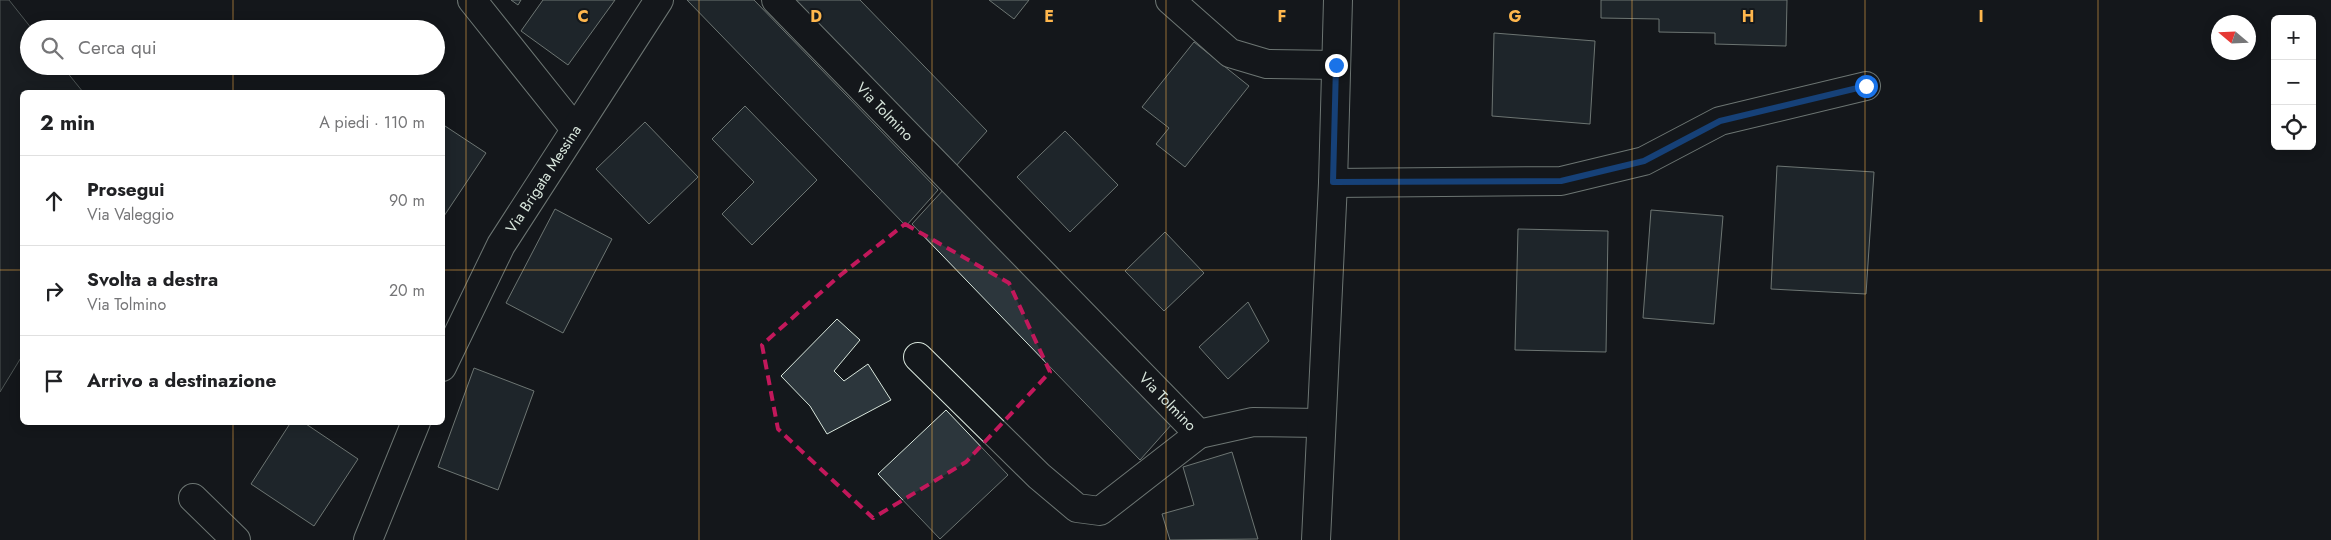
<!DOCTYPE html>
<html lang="it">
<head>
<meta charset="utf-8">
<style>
  :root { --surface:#fff; --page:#f2f2f2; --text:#202124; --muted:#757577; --line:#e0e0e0 }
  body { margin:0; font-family:Jost,sans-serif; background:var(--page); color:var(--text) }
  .controls { position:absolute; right:15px; top:15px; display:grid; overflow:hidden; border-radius:8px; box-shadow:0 2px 12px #0003 }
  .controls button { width:45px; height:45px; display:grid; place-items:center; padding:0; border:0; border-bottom:1px solid var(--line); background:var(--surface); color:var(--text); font:25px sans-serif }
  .compass { position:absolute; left:2211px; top:15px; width:45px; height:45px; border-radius:50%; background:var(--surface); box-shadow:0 2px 12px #0003; rotate:289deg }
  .stop { position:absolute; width:15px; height:15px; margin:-11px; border:4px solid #1a73e8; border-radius:50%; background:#fff }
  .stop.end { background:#1a73e8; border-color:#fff; box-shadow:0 1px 5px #0008 }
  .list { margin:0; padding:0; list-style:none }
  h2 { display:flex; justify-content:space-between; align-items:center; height:65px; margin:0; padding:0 20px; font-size:21px }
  h2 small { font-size:16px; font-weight:400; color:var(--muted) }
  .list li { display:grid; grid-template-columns:32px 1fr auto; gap:15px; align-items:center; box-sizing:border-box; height:90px; padding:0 20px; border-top:1px solid var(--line) }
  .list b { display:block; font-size:19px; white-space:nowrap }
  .list p { margin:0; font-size:16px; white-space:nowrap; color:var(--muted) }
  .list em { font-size:16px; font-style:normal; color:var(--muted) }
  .icon { flex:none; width:28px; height:28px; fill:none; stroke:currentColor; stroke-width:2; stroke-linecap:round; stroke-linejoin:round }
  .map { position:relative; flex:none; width:2331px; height:540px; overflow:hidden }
  .search { position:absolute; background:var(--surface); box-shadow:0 2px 12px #0003; left:20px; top:20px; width:425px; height:55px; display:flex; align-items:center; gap:12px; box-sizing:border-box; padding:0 18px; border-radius:28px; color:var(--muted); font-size:19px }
  .panel { position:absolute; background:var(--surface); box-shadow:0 2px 12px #0003; left:20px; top:90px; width:425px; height:335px; border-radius:8px }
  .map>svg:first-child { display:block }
</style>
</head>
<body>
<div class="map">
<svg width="2331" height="540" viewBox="0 0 2331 540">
  <rect width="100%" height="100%" fill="#14181c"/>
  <path fill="#202428" stroke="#939e99" d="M0,0H9L32,29H29V66H62L83,92H22V356L0,392Z"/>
  <path fill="#2c363c" stroke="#d8e6dc" d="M511,0H521L518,5Z
    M543,0H615L568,65L521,31Z
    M687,0H754L938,190L906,226Z
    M793,0H860L987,131L955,167Z
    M989,0H1029L1014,19Z
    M1601,0H1787L1786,46L1715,44V33L1659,32V19L1601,18Z
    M1494,33L1595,41L1590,124L1492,116Z
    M1194,42L1249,86L1185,167L1156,144L1169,128L1142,107Z
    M745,106L817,180L752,245L722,214L754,182L712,139Z
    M645,122L698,177L649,224L596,169Z
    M442,124L486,153L442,219Z
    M1065,131L1118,185L1070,232L1017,177Z
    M1777,166L1874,172L1866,294L1771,289Z
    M945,188L1172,424L1140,460L912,224Z
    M555,209L612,239L563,333L506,303Z
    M1651,210L1723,216L1714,324L1643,318Z
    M1518,229L1608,231L1606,352L1515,350Z
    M1165,232L1204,273L1164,311L1125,271Z
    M1248,302L1269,341L1228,379L1199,347Z
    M837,319L860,340L834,371L844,381L868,364L891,400L827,434L810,406L781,376Z
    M474,368L534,391L498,490L438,467Z
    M946,410L1008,475L940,539L878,474Z
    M291,422H303L358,459L314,526L251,484Z
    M1232,452L1258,539L1170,540L1162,514L1194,505L1183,467Z"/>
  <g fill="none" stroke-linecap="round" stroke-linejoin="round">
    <defs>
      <g id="minor">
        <path d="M472,0L575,129"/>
        <path id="s1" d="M776,0L1199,434L1253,422L1320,423"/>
        <path d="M1170,0L1230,53L1267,64L1336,65"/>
        <path d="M1333,183L1561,181L1644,161L1720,121L1866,86"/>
        <path d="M918,357L1039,476L1077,508L1100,511L1199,434"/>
        <path id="s2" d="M442,367L501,245L659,0"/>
        <path d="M193,498L236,540"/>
        <path d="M368,540L416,422"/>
        <path d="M1316,540L1333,183L1338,0"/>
      </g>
    </defs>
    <use href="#minor" stroke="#d8e6dc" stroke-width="30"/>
    <use href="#minor" stroke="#14181c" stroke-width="28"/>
  </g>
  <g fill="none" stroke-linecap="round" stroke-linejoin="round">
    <path stroke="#1a73e8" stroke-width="6" d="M1336,65L1333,182L1561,181L1644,161L1720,121L1866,86"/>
  </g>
  <path d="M0 0H2331V540H0ZM905,224L1009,283L1050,372L966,462L873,518L778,429L762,345L838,277Z" fill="#14181c" fill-opacity=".55" fill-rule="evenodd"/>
  <path fill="none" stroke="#c2185b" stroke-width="4" stroke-dasharray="10 6" stroke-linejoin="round" d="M905,224L1009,283L1050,372L966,462L873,518L778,429L762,345L838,277Z"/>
  <path fill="none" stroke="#ffb74d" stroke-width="1" stroke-opacity="0.55" d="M233,0V29M466,0V540M699,0V540M932,0V540M1166,0V540M1399,0V540M1632,0V540M1865,0V540M2098,0V540M233,66V92M0,270H22M442,270H2331M233,422V540"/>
  <g text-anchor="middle" stroke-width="4" stroke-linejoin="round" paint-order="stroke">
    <g font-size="15" fill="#d8e6dc" stroke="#14181c">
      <text dy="5" stroke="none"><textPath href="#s1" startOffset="156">Via Tolmino</textPath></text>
      <text dy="5" stroke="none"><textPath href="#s2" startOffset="214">Via Brigata Messina</textPath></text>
      <text dy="5" stroke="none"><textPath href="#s1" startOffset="561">Via Tolmino</textPath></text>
    </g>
  </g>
  <g font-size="16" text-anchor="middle" font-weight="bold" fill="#ffb74d" stroke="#14181c" stroke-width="4" stroke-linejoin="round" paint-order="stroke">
    <text x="583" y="22">C</text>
    <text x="816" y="22">D</text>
    <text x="1049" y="22">E</text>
    <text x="1282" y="22">F</text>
    <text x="1515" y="22">G</text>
    <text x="1748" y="22">H</text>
    <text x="1981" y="22">I</text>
  </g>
</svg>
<div class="controls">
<button>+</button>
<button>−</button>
<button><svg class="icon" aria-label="locate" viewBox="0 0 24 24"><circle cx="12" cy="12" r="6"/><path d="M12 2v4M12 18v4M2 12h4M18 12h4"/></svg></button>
</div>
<svg class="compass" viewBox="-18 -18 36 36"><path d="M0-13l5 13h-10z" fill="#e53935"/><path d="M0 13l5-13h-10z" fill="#757577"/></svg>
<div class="stop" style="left:1866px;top:86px"></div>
<div class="stop end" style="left:1336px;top:65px"></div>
<div class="search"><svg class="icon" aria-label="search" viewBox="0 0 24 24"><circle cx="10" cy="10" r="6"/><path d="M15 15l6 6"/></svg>Cerca qui</div>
<section class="panel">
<h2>2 min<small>A piedi · 110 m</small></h2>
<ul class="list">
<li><svg class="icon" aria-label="ahead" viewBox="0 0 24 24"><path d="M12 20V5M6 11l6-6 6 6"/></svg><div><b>Prosegui</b><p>Via Valeggio</p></div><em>90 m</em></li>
<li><svg class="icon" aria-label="right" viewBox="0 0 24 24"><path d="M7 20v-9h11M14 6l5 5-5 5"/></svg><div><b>Svolta a destra</b><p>Via Tolmino</p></div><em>20 m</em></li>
<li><svg class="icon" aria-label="arrive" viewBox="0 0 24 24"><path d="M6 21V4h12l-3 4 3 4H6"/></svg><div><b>Arrivo a destinazione</b></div></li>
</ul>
</section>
</div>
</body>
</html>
